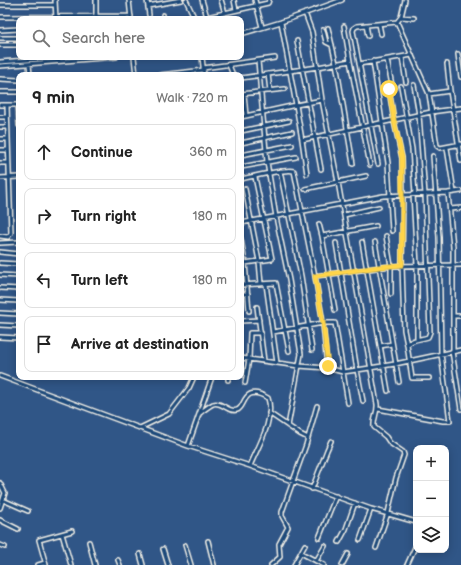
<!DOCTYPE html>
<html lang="en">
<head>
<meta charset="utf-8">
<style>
  :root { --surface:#fff; --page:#f2f2f2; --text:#222; --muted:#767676; --line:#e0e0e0 }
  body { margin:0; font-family:"Balsamiq Sans",sans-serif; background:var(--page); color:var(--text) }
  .controls { position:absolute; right:12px; bottom:12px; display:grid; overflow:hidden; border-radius:8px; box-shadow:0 2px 10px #0003 }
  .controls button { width:36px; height:36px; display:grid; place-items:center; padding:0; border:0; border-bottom:1px solid var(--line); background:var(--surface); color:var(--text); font:20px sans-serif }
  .stop { position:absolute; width:12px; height:12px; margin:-9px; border:3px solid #ffd54a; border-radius:50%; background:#fff }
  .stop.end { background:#ffd54a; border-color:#fff; box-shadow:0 1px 4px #0008 }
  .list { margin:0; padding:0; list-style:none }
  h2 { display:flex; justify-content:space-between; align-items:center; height:52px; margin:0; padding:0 16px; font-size:17px }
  h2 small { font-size:13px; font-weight:400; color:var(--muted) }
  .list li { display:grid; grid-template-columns:26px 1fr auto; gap:12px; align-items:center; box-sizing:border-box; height:56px; margin:0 8px 8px; padding:0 8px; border:1px solid var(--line); border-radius:8px }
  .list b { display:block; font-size:15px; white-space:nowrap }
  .list em { font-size:13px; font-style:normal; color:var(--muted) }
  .icon { flex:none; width:22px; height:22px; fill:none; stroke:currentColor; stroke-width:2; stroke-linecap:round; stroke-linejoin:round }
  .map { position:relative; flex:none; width:461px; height:565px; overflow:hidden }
  .search { position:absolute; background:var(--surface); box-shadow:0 2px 10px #0003; left:16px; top:16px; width:228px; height:44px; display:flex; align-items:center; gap:10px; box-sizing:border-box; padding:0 14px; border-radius:8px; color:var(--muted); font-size:15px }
  .panel { position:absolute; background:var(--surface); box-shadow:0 2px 10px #0003; left:16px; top:72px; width:228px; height:308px; border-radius:8px }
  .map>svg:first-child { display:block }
</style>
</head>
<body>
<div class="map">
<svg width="461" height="565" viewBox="0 0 461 565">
  <rect width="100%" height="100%" fill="#305687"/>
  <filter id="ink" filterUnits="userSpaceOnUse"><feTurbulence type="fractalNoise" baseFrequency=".025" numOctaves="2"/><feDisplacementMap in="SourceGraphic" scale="8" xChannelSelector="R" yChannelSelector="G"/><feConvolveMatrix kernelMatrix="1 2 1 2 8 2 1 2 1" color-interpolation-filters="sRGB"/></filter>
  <g filter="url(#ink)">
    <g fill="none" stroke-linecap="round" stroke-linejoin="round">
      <defs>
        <path id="minor" d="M55,0L56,19
          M129,0L131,19
          M147,0L149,15
          M186,0L195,19
          M221,0L225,13
          M234,0L236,10
          M255,0L262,27
          M0,5H55
          M148,6L181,0
          M305,13L312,32L322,100L338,182L377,404C378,412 373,419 374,427L386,437L390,443L403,452L404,455L396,478L388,513L376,548
          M163,15V19
          M0,17L131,16
          M207,17L268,3L269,0
          M401,17L414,18
          M96,19V0
          M192,19L207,17L202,0
          M281,22L296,105L322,100
          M397,22L401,17L405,0
          M379,24L381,34
          M366,25L368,36
          M328,28L336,63L353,164
          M0,30L19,29
          M323,30L326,42L332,45
          M241,34L281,22L342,0
          M0,38H19
          M297,41L321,169
          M0,45H19
          M458,54L461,77
          M134,57L136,75
          M202,57L204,75
          M402,57L406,82
          M387,60L392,85
          M258,61L267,162L276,217L289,280L301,354L288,426
          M350,61L370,165
          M373,61L388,163L392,231
          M0,62L68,57
          M29,64L30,75
          M359,64L412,55
          M447,64L450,91
          M229,65L233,75
          M0,66L116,57
          M203,68L275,58
          M268,74L270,91
          M160,75L204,70
          M241,78L318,67L350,61L344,26
          M0,79L19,80
          M414,85L419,115L425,194L430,332L428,337C420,340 413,338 407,345L412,378H429
          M401,86L412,149L415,194
          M389,89L394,121L402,158L403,195L402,265L404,330L407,345
          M0,92H19
          M241,94L285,89
          M244,94L246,116
          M429,94L450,91L461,161
          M0,105H19
          M18,105L19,125
          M0,117H7
          M241,117L296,105L302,140L431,112L461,108
          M0,127H7
          M241,131L289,121
          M0,139H7
          M302,140L307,174
          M241,143L292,132
          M447,148L454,192
          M0,150H7
          M241,155L292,145
          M0,163H8
          M378,164L353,31L354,28L357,26L397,22L429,94L437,146L440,148L461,144
          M241,167L296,157
          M280,171L301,276L312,350
          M0,178L19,177
          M241,179C252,177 285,168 294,171L315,276L323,323L327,368
          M245,189L259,261L261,284
          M305,189L366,176
          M448,193L453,247V351
          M413,194L417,265V338
          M450,209L461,208
          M344,215L379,207
          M241,223L383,196L448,193L461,191
          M319,224L322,236
          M0,236L8,237L11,233L7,105
          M386,236L391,266V294
          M241,239L245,263L249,311
          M362,242L388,391
          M375,242L399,382
          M0,243L19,242
          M0,252L19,254
          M0,263L19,264
          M245,263L272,259L255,177
          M0,275L19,276
          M315,276L391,266L461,265
          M266,284L277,363
          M241,285L276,283L289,351
          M0,288L19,289
          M241,294H248
          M0,300L19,301
          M257,307L264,361
          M335,310L322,236L376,226
          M0,313L19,314
          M453,316H461
          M241,321L259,320
          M0,325L19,326
          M273,332L323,323H335L343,372L357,370L336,243
          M0,337L19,338
          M380,346L392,344
          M452,351L461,409
          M241,358L299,366L327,368L343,372L348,403
          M0,376L188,446L250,466L371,509L416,522
          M228,380V377
          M245,383L249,359L250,333H261
          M363,401L357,370L395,364L461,350
          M378,409L443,421H450L441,354L439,237L433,156
          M200,413C204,410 209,406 213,404C222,401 228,413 237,410C246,408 242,383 268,398C275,420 258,446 250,466
          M269,413L300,434L308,438
          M140,428L169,414L189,388L194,377
          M188,446L212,377
          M0,483L5,493L0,508
          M312,489L327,450L331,441
          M3,500L28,511
          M0,520L18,529
          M62,534L71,565
          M319,538L336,496
          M360,540L371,509
          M208,541L214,565
          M89,542L95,565
          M339,542L346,529L355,503
          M0,545L5,547
          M185,545L191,565
          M163,549L168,565
          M301,553L324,565
          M140,554L143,565
          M118,560L120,565
          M316,561L325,546
          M38,565L45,563
          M46,565L39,540L72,531
          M271,565L280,557L279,544L288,527L282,516V512L306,445L317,406
          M294,565L305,545
          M342,565L348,554
          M407,565L416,545"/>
      </defs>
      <use href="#minor" stroke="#f4f1e8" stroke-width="6"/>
      <use href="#minor" stroke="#1f4a7a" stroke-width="3"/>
    </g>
  </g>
  <g fill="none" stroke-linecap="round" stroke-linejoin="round" filter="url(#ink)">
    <path stroke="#ffd54a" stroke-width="5" d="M328,366L323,323L315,276L379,267L402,265V158L394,120L389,89"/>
  </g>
</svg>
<div class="controls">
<button>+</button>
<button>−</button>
<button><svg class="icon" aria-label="layers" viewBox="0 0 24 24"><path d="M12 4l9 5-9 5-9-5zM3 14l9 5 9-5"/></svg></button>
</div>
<div class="stop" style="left:389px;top:89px"></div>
<div class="stop end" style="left:328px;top:366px"></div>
<div class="search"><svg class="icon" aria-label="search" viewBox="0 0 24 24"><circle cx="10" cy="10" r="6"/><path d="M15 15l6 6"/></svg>Search here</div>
<section class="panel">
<h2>9 min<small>Walk · 720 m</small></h2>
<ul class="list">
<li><svg class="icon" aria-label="ahead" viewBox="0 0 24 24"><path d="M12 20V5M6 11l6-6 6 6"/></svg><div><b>Continue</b></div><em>360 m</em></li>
<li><svg class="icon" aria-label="right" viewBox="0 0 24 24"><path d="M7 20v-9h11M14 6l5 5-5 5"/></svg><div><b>Turn right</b></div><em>180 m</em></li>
<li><svg class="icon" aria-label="left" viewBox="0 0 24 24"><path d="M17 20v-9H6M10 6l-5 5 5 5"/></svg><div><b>Turn left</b></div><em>180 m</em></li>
<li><svg class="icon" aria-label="arrive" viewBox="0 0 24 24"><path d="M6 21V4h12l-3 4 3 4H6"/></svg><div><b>Arrive at destination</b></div></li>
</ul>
</section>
</div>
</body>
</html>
